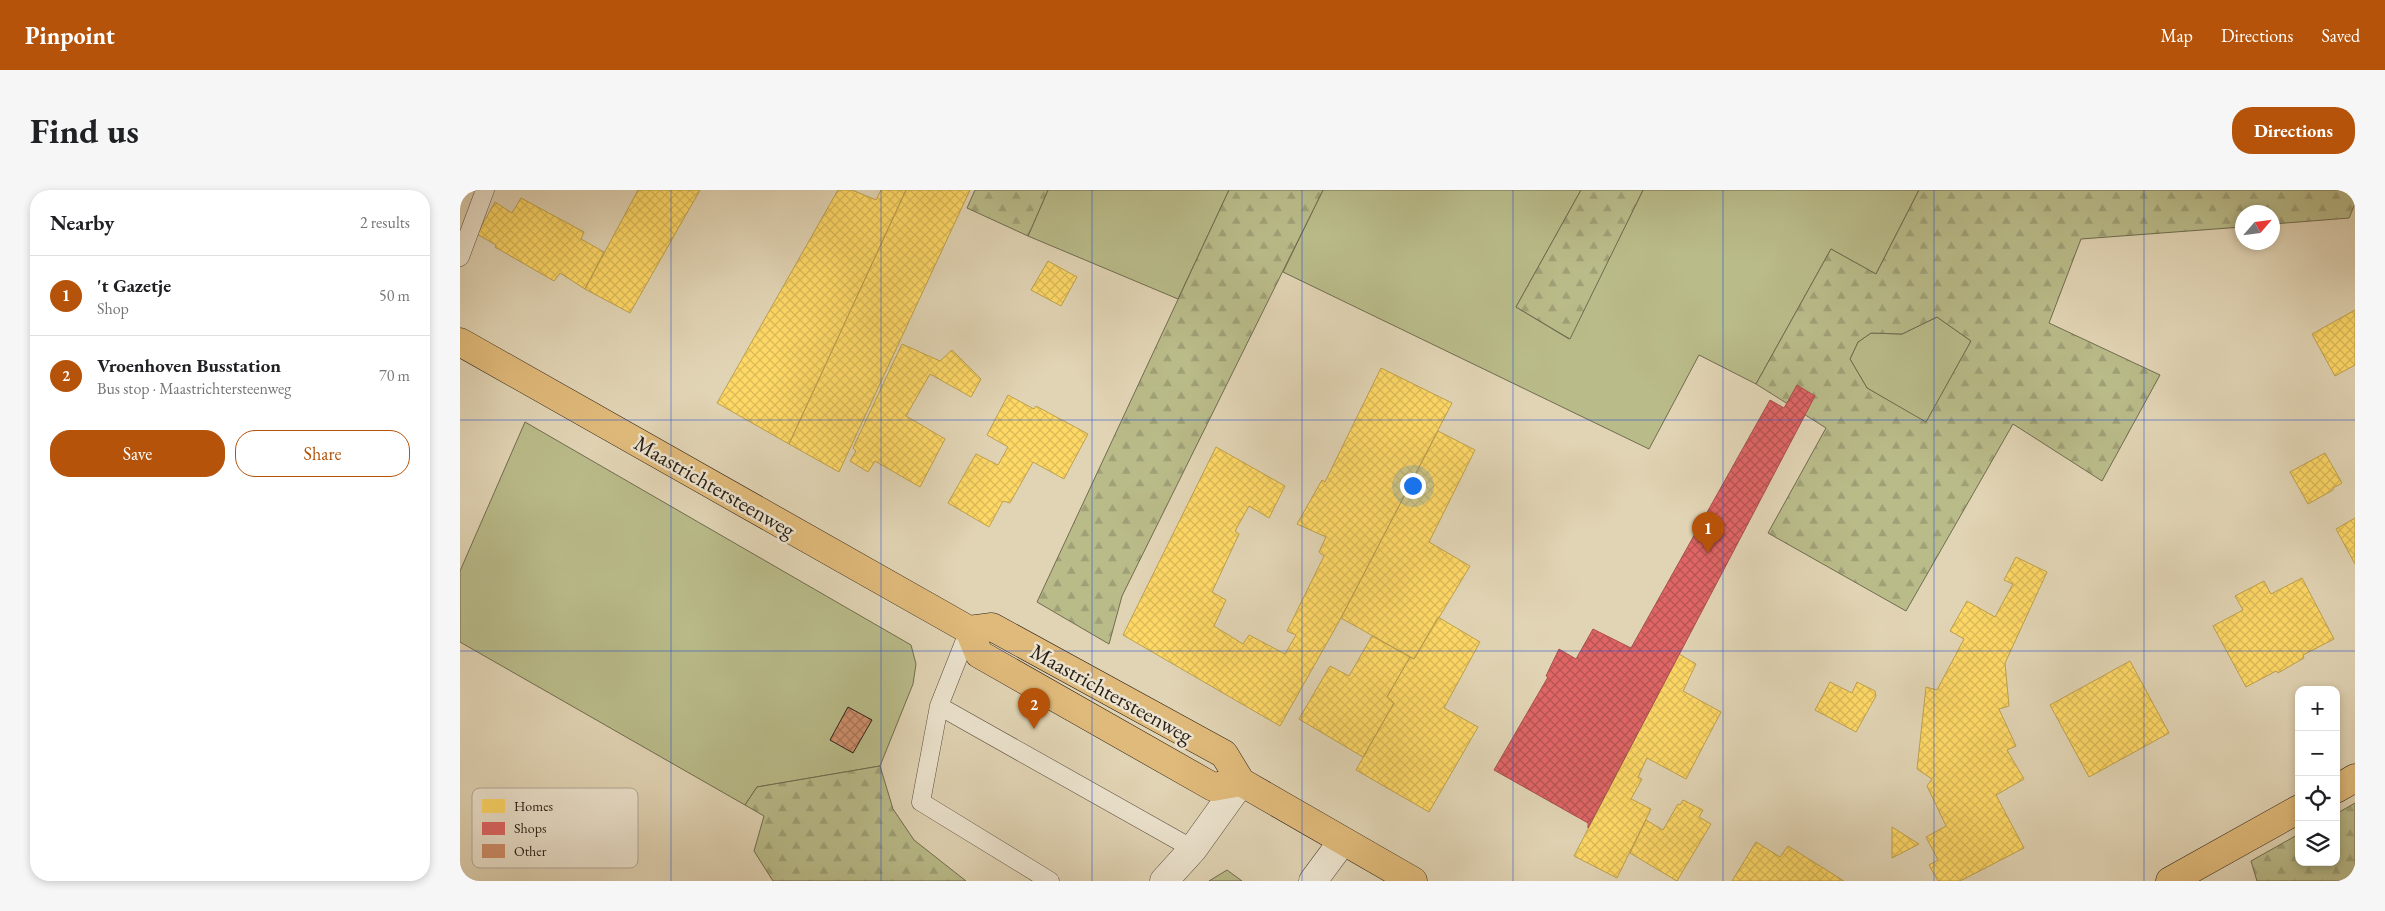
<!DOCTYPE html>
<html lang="en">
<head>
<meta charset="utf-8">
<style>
  :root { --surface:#fff; --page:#f6f6f6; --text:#202124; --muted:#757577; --line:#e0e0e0; --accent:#b45309 }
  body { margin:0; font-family:"EB Garamond",serif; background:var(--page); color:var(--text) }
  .controls { position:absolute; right:15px; bottom:15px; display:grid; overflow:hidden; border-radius:10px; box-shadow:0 2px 8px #0003 }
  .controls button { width:45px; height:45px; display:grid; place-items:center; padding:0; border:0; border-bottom:1px solid var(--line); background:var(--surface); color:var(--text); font:25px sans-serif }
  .compass { position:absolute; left:1775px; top:15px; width:45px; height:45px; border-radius:50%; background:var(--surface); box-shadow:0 2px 8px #0003; rotate:62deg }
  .you { position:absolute; left:952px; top:295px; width:18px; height:18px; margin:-12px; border:4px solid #fff; border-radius:50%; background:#1a73e8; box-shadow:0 0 0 8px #1a73e833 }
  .badge { display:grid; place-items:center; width:32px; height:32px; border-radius:50%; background:var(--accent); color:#fff; font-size:16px; font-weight:700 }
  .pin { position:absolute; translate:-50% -41px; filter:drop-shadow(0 1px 2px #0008) }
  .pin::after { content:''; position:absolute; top:26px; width:18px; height:15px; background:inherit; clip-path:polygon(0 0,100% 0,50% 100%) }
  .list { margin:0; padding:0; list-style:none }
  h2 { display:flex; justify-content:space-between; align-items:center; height:65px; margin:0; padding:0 20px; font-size:21px }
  h2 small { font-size:16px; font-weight:400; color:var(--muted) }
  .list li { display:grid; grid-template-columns:32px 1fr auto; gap:15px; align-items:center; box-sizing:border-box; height:80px; padding:0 20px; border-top:1px solid var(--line) }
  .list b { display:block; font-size:19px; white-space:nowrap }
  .list p { margin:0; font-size:16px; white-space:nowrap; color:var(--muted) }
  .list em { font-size:16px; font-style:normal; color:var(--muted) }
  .actions { display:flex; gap:10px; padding:15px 20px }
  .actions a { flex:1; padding:11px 0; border:1px solid var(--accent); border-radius:20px; text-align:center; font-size:18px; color:var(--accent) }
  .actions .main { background:var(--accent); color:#fff }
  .icon { flex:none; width:28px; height:28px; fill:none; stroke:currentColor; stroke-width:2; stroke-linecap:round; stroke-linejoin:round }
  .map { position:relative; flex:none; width:1895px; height:691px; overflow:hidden; border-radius:20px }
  header { display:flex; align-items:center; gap:30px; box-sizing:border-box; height:70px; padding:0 25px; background:var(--accent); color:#fff }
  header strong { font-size:24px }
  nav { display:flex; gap:28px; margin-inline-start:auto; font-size:18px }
  .intro { display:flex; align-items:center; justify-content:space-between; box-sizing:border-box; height:120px; padding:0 30px }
  h1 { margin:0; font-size:35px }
  .button { padding:12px 22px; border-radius:20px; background:var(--accent); color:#fff; font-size:18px; font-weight:700 }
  main { display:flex; gap:30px; padding:0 30px }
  aside { flex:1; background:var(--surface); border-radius:20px; box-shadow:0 2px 8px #0003 }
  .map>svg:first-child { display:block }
</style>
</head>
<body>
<header>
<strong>Pinpoint</strong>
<nav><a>Map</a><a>Directions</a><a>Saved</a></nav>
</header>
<div class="intro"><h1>Find us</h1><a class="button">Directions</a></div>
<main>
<aside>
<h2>Nearby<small>2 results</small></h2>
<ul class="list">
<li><span class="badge">1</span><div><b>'t Gazetje</b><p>Shop</p></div><em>50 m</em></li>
<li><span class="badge">2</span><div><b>Vroenhoven Busstation</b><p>Bus stop · Maastrichtersteenweg</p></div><em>70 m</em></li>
</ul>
<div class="actions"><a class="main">Save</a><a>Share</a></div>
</aside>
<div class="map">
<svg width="1895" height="691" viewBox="0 0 1895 691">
  <defs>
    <pattern id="forest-firs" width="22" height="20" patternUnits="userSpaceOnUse" patternTransform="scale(1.25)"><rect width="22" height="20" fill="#b9bb89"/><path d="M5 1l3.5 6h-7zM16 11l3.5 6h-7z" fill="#9fa076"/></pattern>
    <pattern id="homes-cross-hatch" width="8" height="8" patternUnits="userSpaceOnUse" patternTransform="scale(1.25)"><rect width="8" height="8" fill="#ffd966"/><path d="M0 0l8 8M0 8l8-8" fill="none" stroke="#dbba58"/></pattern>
    <pattern id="shops-cross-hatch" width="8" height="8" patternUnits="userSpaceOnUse" patternTransform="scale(1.25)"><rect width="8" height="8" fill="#e06666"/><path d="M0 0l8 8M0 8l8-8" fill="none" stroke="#b65353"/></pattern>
    <pattern id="building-cross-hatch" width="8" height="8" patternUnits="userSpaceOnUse" patternTransform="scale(1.25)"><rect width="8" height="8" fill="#d0906d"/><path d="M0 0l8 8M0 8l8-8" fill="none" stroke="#a97559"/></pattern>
  </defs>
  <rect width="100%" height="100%" fill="#e1d4b4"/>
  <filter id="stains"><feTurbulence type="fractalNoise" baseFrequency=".004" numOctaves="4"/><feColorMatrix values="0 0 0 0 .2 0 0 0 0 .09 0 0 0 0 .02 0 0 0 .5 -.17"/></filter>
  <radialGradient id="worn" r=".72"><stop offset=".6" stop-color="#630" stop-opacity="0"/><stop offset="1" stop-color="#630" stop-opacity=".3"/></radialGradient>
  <path fill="#b9bb89" stroke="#706c50" d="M588,0H769L718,109L568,46Z
    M863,0H1121L1056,117L1109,149L1183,0H1459L1416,84L1371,59L1296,194L1239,165L1189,259L823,82Z
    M1477,127L1511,151L1466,233L1407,198L1390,169L1398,152L1411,143L1442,144Z
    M65,232L451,455L456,474L453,494L420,576L297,597L285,615L0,452V381Z
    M767,680L782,691H749Z"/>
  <path fill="url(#forest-firs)" stroke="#706c50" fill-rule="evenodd" d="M515,0H588L568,46L507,18Z
    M769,0H863L662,406L649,454L577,412Z
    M1121,0H1183L1110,149L1056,117Z
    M1459,0H1895V14L1889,28L1813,34L1812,22H1782V37L1621,49L1589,133L1700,185L1642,291L1553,234L1446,421L1308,343L1366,238L1296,194L1371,59L1416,84ZM1477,127L1511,151L1466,232L1407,198L1390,169L1398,152L1411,143L1442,144Z
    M420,576L433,619L454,650L506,691H313L294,661L304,626L285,615L297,597Z
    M1895,613V691H1797L1791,671L1839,644V672H1876V624Z"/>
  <path fill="url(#homes-cross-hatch)" stroke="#bea14e" d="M178,0H240L170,123L125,99Z
    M378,0H392L416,10L421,0H446L329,254L257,213Z
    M446,0H510L379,282L329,254Z
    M61,8L124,42L121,49L144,62L125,99L100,83L94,91L35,57L36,55L17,44L35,12L52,23Z
    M588,71L617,87L601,116L571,100Z
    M1895,120V175L1875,186L1852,144Z
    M442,154L480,171L492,160L521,189L511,207L470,184L446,226L485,249L460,297L415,271L408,282L390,271L396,261L393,258Z
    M921,178L992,213L881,428L820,536L663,445L756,257L825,296L809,328L789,316L775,341L779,344L752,402L766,410L754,436L783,454L789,445L825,464L836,445L827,441L864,366L859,362L866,347L837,334L862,290L865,292Z
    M548,205L574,219L576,216L628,244L604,289L573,272L550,313L543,311L529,337L488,313L516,264L538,275L548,257L527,245Z
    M978,241L1015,260L969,352L1010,376L954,469L881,428Z
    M1865,263L1882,293L1873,298V300L1848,314L1830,282Z
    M1895,328V374L1876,339Z
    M1556,367L1587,382L1545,473L1549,516L1539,519L1556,556L1547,560L1564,589L1536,605L1564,658L1500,691H1478L1469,675L1478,670L1466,647L1486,636L1467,596L1472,589L1457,579L1466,497L1477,500L1504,449L1490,441L1507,411L1535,427L1553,394L1544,390Z
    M1842,388L1874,449L1843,465L1844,468L1818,483L1816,481L1786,497L1753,436L1783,420L1775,406L1804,391L1811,404Z
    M978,427L1020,452L984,518L1018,537L969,622L896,580L934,513L927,507L950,467L954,469Z
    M912,446L950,467L927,507L934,513L903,567L839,529L870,476L889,486Z
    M1219,464L1236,474L1223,501L1261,522L1226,589L1187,568L1178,587L1182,589L1171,609L1191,619L1157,688L1114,666Z
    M1670,471L1709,543L1629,587L1590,515Z
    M1370,492L1392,503L1397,492L1415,501L1416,506L1396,542L1355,520Z
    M1223,610L1243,620L1239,627L1251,634L1217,691L1170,663L1186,630L1203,640L1218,614L1220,615Z
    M1432,637L1459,654L1432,668Z
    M1296,652L1320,667L1328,656L1384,691H1272Z"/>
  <path fill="url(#shops-cross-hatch)" stroke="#a9504e" d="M1337,195L1355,206L1128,638V633L1034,580L1088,487L1086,486L1099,459L1116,469L1133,439L1171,458L1310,210L1324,218Z"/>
  <path fill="url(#building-cross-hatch)" stroke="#281d16" d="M388,517L412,530L393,563L370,550Z"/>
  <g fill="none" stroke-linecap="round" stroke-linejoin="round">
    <defs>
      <path id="lane" d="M0,67L25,0
        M509,440L479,516L461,612L590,691
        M479,516L733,659"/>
      <path id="street" d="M704,691L733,659L781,592
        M853,691L882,652"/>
      <path id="primary" d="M0,152L509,440L532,437L764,564L781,592L953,691
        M509,440L519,464L753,597L781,592
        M1876,599L1895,588
        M1710,691L1839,619"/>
    </defs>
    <use href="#lane" stroke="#564b3e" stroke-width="19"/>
    <use href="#street" stroke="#564b3e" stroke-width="29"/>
    <use href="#primary" stroke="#281d16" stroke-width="29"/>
    <use href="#lane" stroke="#ece3ce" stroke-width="18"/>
    <use href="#street" stroke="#ece3ce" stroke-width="28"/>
    <use href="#primary" stroke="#e0ba7a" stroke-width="28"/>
  </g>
  <path fill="none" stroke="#1d4ed8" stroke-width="1" stroke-opacity="0.55" d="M211,0V691M421,0V691M632,0V691M842,0V691M1053,0V691M1263,0V691M1474,0V691M1684,0V691M0,230H1895M0,461H1895"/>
  <g text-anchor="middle" stroke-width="5" stroke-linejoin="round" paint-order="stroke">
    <g font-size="22" fill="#281d16" stroke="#ece3ce">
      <text transform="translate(255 296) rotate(30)" y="8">Maastrichtersteenweg</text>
      <text transform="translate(652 503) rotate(29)" y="8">Maastrichtersteenweg</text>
    </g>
  </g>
  <rect x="12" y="598" width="166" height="80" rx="8" fill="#ece3ce" stroke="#b1a897" stroke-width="1"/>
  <rect x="22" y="609" width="23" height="14" fill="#ffd966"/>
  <rect x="22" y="632" width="23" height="13" fill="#e06666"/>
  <rect x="22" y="654" width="23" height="14" fill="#d0906d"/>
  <g font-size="14" fill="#281d16">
    <text x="54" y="621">Homes</text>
    <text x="54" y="643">Shops</text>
    <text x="54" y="666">Other</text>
  </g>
  <rect width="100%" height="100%" filter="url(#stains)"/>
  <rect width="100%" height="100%" fill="url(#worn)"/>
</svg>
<div class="controls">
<button>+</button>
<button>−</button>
<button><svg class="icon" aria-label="locate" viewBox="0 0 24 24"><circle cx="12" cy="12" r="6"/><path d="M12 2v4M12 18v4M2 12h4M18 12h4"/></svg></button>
<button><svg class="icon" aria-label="layers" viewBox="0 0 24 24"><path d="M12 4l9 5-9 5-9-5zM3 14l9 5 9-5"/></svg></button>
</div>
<svg class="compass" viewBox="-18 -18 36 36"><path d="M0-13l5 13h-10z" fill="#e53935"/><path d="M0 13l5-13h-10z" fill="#757577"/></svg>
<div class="you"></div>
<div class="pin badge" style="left:1248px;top:363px">1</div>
<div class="pin badge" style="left:574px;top:539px">2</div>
</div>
</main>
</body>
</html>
